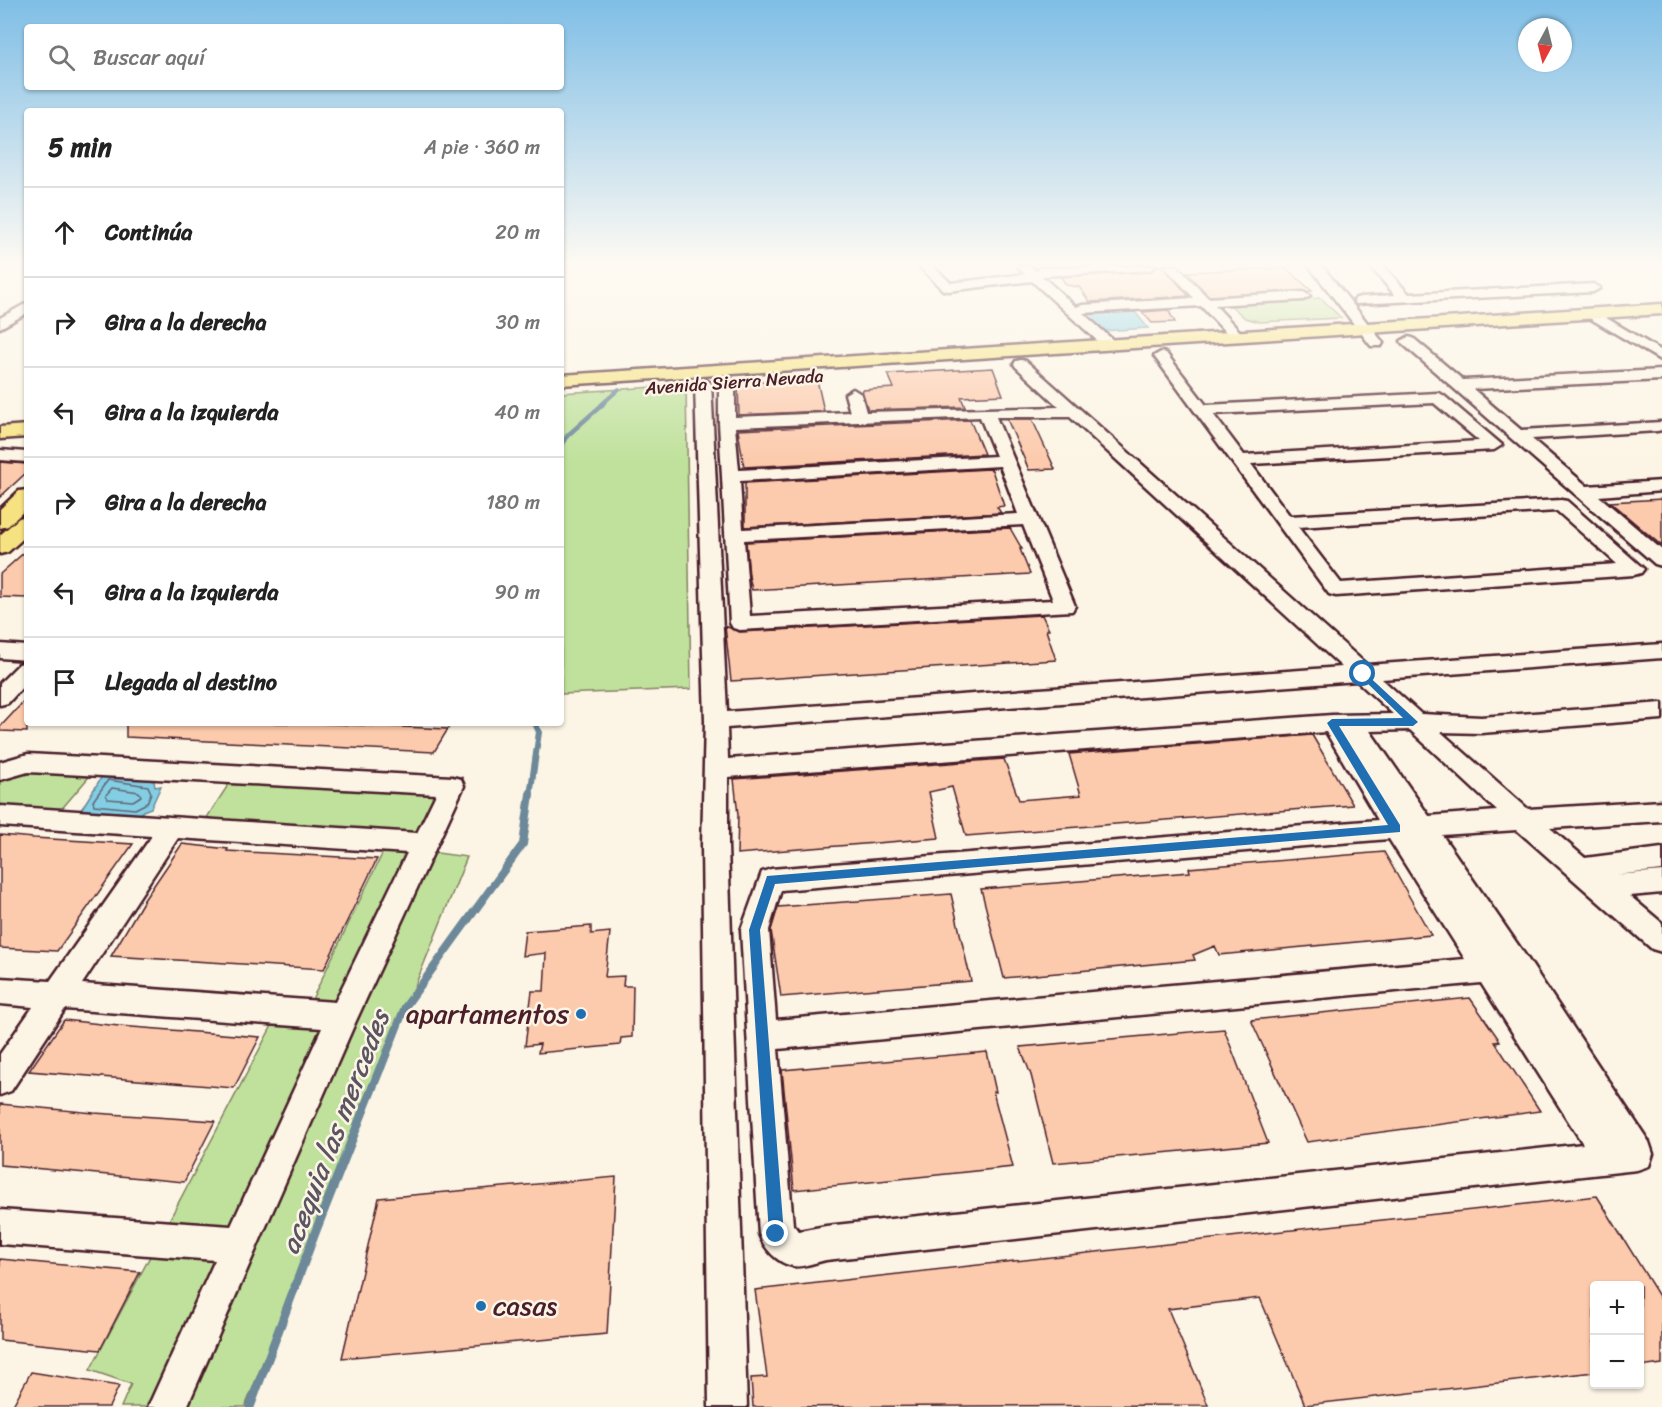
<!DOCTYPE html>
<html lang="es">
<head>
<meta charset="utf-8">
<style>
  :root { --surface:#fff; --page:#f2f2f2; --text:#222; --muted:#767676; --line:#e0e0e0 }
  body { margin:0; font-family:Sriracha,sans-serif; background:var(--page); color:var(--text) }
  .controls { position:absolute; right:18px; bottom:18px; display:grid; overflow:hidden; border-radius:6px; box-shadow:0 2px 4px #0004 }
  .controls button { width:54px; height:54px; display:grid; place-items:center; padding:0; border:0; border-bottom:2px solid var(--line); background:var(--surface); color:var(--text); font:30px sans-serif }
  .compass { position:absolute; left:1518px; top:18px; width:54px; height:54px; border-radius:50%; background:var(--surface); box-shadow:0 2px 4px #0004; rotate:187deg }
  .stop { position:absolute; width:18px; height:18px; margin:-14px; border:4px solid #1f6fb2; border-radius:50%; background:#fff }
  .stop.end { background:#1f6fb2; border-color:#fff; box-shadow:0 2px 6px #0008 }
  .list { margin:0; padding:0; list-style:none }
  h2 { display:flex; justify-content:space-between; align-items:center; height:78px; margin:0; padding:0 24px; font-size:26px }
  h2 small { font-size:20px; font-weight:400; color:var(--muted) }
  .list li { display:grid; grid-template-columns:39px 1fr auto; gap:18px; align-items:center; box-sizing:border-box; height:90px; padding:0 24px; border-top:2px solid var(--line) }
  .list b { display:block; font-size:22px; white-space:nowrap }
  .list em { font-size:20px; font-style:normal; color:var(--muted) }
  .icon { flex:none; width:33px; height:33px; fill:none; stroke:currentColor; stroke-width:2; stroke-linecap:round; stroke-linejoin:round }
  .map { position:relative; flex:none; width:1662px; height:1407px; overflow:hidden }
  .search { position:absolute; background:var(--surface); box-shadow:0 2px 4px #0004; left:24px; top:24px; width:540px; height:66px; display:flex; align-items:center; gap:15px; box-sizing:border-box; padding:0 21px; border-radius:6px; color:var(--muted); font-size:22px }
  .panel { position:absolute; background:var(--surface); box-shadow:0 2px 4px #0004; left:24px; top:108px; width:540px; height:618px; border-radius:6px }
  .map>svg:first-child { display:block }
</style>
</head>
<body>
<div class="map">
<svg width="1662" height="1407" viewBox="0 0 1662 1407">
  <rect width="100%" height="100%" fill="#fcf5e5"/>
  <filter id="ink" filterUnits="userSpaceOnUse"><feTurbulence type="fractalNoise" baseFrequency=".0167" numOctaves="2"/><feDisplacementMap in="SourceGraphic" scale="12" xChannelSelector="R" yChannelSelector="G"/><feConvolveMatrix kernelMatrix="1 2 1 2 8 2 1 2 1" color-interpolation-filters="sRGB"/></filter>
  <g filter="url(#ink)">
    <path fill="#bfe19b" stroke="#848063" stroke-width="1.5" d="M1321,298L1341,318L1260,322L1245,318L1229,304Z
      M686,385L691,689L561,694V393Z
      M0,771H94L59,812L0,808Z
      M232,779L443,789L420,837L204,822Z
      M386,846L467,857L245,1407H121L131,1384L90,1370L275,1020L301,1022Z"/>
    <path fill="#83cee3" stroke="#6c8899" stroke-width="1.5" d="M1135,312L1148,328L1103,331L1086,314Z
      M104,773L154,781L155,787L161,786L151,808L143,811L139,816L81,810Z"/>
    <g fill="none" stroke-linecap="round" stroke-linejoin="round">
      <path stroke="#616575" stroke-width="1.5" d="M108,780L148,786L151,793L147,803L135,809L94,805L93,801Z
        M112,788L139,792L141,796L133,801L108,799L106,795Z"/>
      <path stroke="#6c8899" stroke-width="4" d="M601,405L619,389"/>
      <path stroke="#6c8899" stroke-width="4.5" d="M561,445L568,435L603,404"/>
      <path stroke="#6c8899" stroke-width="6" d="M530,796L539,732L535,723"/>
      <path stroke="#6c8899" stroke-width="8" d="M381,1068L405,1007L523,844L530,794"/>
      <path stroke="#6c8899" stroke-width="9" d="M250,1407L315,1233L381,1066"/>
    </g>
    <path fill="#fccaac" stroke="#4a1f2b" stroke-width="1.5" d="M1158,266H1162L1189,296L1090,302L1079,287L1066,285L1061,277L1150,272Z
      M1286,268L1312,291L1209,296L1186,272Z
      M1168,310L1175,322L1152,323L1142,312Z
      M993,368L1003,395L961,397L965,407L868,410L862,390L894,388L888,374Z
      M817,380L824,411L739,415L738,383Z
      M1007,419H1032L1055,469L1029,470Z
      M970,420L984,454L744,467L738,430Z
      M0,462L27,464V472L0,497Z
      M989,469L992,470L1004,506L997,507L1001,513L745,527V483Z
      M1662,499V546L1610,502Z
      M1010,528L1022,549H1020L1030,574L752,590L749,576L746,542Z
      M27,550V598L0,597V574Z
      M1042,615L1049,630H1046L1056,660L731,681L725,626L740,632Z
      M27,698V732L0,731V727Z
      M126,723H314L448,729L434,752L126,737Z
      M1312,735L1353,805L966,836L952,787L929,792L939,838L737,854L738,815L734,779L1004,759L1019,800L1081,795L1069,754Z
      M0,835L34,838L133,844L57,951L0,948Z
      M182,844L228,849L227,851L377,859L324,969L111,956L144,900Z
      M1384,852L1431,935L1219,955L1215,946L1193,955L1195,960L1004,978L981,889L1190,872L1189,868Z
      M951,894L971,981L781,997L771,930L778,907Z
      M591,926V934L610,932L605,977L624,976L623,986H633L632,1037L621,1038L620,1045L538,1053L540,1044L525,1046L532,991H544L546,953L522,956L525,931Z
      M1470,998L1500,1041L1495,1042L1540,1111L1307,1142L1251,1020Z
      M64,1020L119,1026L260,1037L234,1088L29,1071Z
      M1224,1029L1268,1143L1053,1163L1031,1075L1020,1047Z
      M987,1052L996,1092H993L1013,1167L794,1190L782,1070Z
      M0,1104L94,1113L215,1121L184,1182L0,1165Z
      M616,1177L607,1334L342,1358L379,1198Z
      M1597,1196L1662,1301V1364L1640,1367V1286H1594V1372L1305,1405L1260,1298L1168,1309L1208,1405L753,1407L751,1378L767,1377L755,1290Z
      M0,1259L74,1266L140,1272L100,1350L0,1340Z
      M31,1372L119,1386L109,1407H12Z"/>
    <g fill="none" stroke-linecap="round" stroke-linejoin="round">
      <defs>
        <path id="minor" d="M919,266H932L951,283L1025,274L1019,268L1020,266H1030L1036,271L1041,268L1156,266L1150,270L1042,276L1076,307L1082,305L1194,298L1164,266H1177L1208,298L1303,292L1310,296L1303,300L1215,305L1244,336L1237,340L1232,339L1201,306L1083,313L1114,341L1116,344L1109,348L1104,347L1032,281L948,291L943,290Z
          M1309,266H1322L1381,340L1383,343L1381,346H1371Z
          M1370,266H1383L1409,294L1593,284L1600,288L1593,292L1356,304L1354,301L1356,298L1361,297L1395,295Z
          M27,303V313L0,328V318Z
          M1591,309L1662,351V361L1586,316L1584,313L1586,310Z
          M1408,337L1413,338L1463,380L1662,370V380L1473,389L1521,430L1662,422V430L1657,431L1532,439L1587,486L1662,481V491L1599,496L1662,550V566L1655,564L1403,344L1401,341Z
          M1161,352L1166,353L1206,405L1438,393L1443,395L1502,445L1494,450L1251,464L1290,516L1561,500L1567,501L1644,569L1641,573L1634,575L1336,596L1329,594L1154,356ZM1434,403L1479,441L1244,455L1213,414ZM1557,511L1617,564L1341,583L1298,527Z
          M1021,360L1026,361L1367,665L1662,644V658L1382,679L1421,714L1481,717L1662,703V719L1481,733L1441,732L1528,809L1662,801V821L1550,828L1585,858L1662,848V870L1616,875L1662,871V893L1630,896L1662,923V952L1652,949L1517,830L1442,835L1527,958L1649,1142L1653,1154L1649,1166L1637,1170L826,1260C816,1262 802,1268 793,1266C777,1263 764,1248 759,1234L741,930L762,872L771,869L1378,820L1326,732L728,777V846L747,1407H709L702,846L705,721L695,383L698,380L703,378L711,383L727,712L1342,667L1070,417H996L1075,606L1072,611L740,630L733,628L730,623L719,422V382L722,379H732L735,382V417L850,412L845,394L853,389L861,394L866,412L1059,407L1016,367L1014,364L1016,361ZM980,417L996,456L739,470L735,427ZM1000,466L1018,514L743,529L740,481ZM1023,525L1053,600L750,616L744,540ZM1357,681L1393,714L1332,715L728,759L727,728ZM1410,730L1497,811L1429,816L1370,731ZM1389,839L1465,959L776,1020L769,930L781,890ZM1481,983L1583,1144L826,1226L799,1231L793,1225L778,1049Z
          M0,450L27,452V462L0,460Z
          M0,644L27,646V660L0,658Z
          M27,662V682L8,703L0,705V683L19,664Z
          M28,754L452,777L461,779L464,786L355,1023L187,1407H148L215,1260L0,1244V1210L231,1226L322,1028L65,1009L11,1091L0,1095V1054L33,1007L0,1004V978L50,981L152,836L0,826V806L417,833L436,794L28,772L0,780V762ZM178,838L407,853L335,1002L82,984Z"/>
        <path id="major" d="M1662,304V314L561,385V375Z
          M27,425V437L0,439V427Z
          M27,490V508L8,526L0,528V509L19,491Z
          M27,516V535L8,552L0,554V535L19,518Z"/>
      </defs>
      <use href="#minor" stroke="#4a1f2b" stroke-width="5"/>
      <use href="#major" stroke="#4a1f2b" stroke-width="5"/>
      <use href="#minor" fill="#fcf5e5" fill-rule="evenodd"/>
      <use href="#major" fill="#f6e281" fill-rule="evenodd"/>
    </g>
  </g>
  <linearGradient id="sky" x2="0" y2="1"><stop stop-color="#7fbee6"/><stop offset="0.57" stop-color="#fefaf3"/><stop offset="1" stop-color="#fefaf3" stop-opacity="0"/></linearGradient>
  <rect width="1662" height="463" fill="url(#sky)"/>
  <path fill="#1f6fb2" d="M1363,671L1418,722L1413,726H1339L1400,825V832L775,884L760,930L784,1234L782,1239L776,1242L771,1239L769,1234L749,930L767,876L1388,825L1327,723L1332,719L1403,718L1360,676V672Z"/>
  <g fill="#1f6fb2" stroke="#fcf5e5" stroke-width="2">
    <circle cx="581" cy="1014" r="6"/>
    <circle cx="481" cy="1306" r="6"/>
  </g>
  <g text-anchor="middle" stroke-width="5" stroke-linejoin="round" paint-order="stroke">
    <g font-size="18" fill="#4a1f2b" stroke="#fcf5e5">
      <text transform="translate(734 382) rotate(-4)" y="6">Avenida Sierra Nevada</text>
    </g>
    <g font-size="27" fill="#4a1f2b" stroke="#fcf5e5" text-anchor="end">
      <text x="569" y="1023">apartamentos</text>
      <text x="493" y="1315" text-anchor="start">casas</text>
    </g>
    <g font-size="28" font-style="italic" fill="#5b5462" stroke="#fcf5e5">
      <text transform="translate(334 1132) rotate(-69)" y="10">acequia las mercedes</text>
    </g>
  </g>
</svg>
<div class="controls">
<button>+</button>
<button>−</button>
</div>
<svg class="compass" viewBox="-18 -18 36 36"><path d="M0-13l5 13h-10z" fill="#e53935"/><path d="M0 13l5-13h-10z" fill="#767676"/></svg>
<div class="stop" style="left:1363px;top:674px"></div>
<div class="stop end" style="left:776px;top:1234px"></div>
<div class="search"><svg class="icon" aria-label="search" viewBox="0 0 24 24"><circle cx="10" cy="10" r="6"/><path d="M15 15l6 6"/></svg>Buscar aquí</div>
<section class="panel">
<h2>5 min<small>A pie · 360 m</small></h2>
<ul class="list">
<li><svg class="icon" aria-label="ahead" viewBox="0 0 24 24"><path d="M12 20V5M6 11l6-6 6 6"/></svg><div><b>Continúa</b></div><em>20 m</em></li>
<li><svg class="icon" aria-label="right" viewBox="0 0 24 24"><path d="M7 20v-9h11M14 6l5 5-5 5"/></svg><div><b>Gira a la derecha</b></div><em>30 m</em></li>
<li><svg class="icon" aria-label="left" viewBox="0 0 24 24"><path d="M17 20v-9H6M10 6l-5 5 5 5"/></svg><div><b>Gira a la izquierda</b></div><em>40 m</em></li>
<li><svg class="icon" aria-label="right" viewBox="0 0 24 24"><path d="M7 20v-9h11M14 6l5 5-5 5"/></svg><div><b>Gira a la derecha</b></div><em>180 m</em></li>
<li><svg class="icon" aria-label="left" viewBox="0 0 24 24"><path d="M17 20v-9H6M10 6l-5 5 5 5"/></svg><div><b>Gira a la izquierda</b></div><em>90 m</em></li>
<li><svg class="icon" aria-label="arrive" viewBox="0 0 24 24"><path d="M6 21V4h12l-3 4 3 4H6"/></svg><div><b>Llegada al destino</b></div></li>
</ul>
</section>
</div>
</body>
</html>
